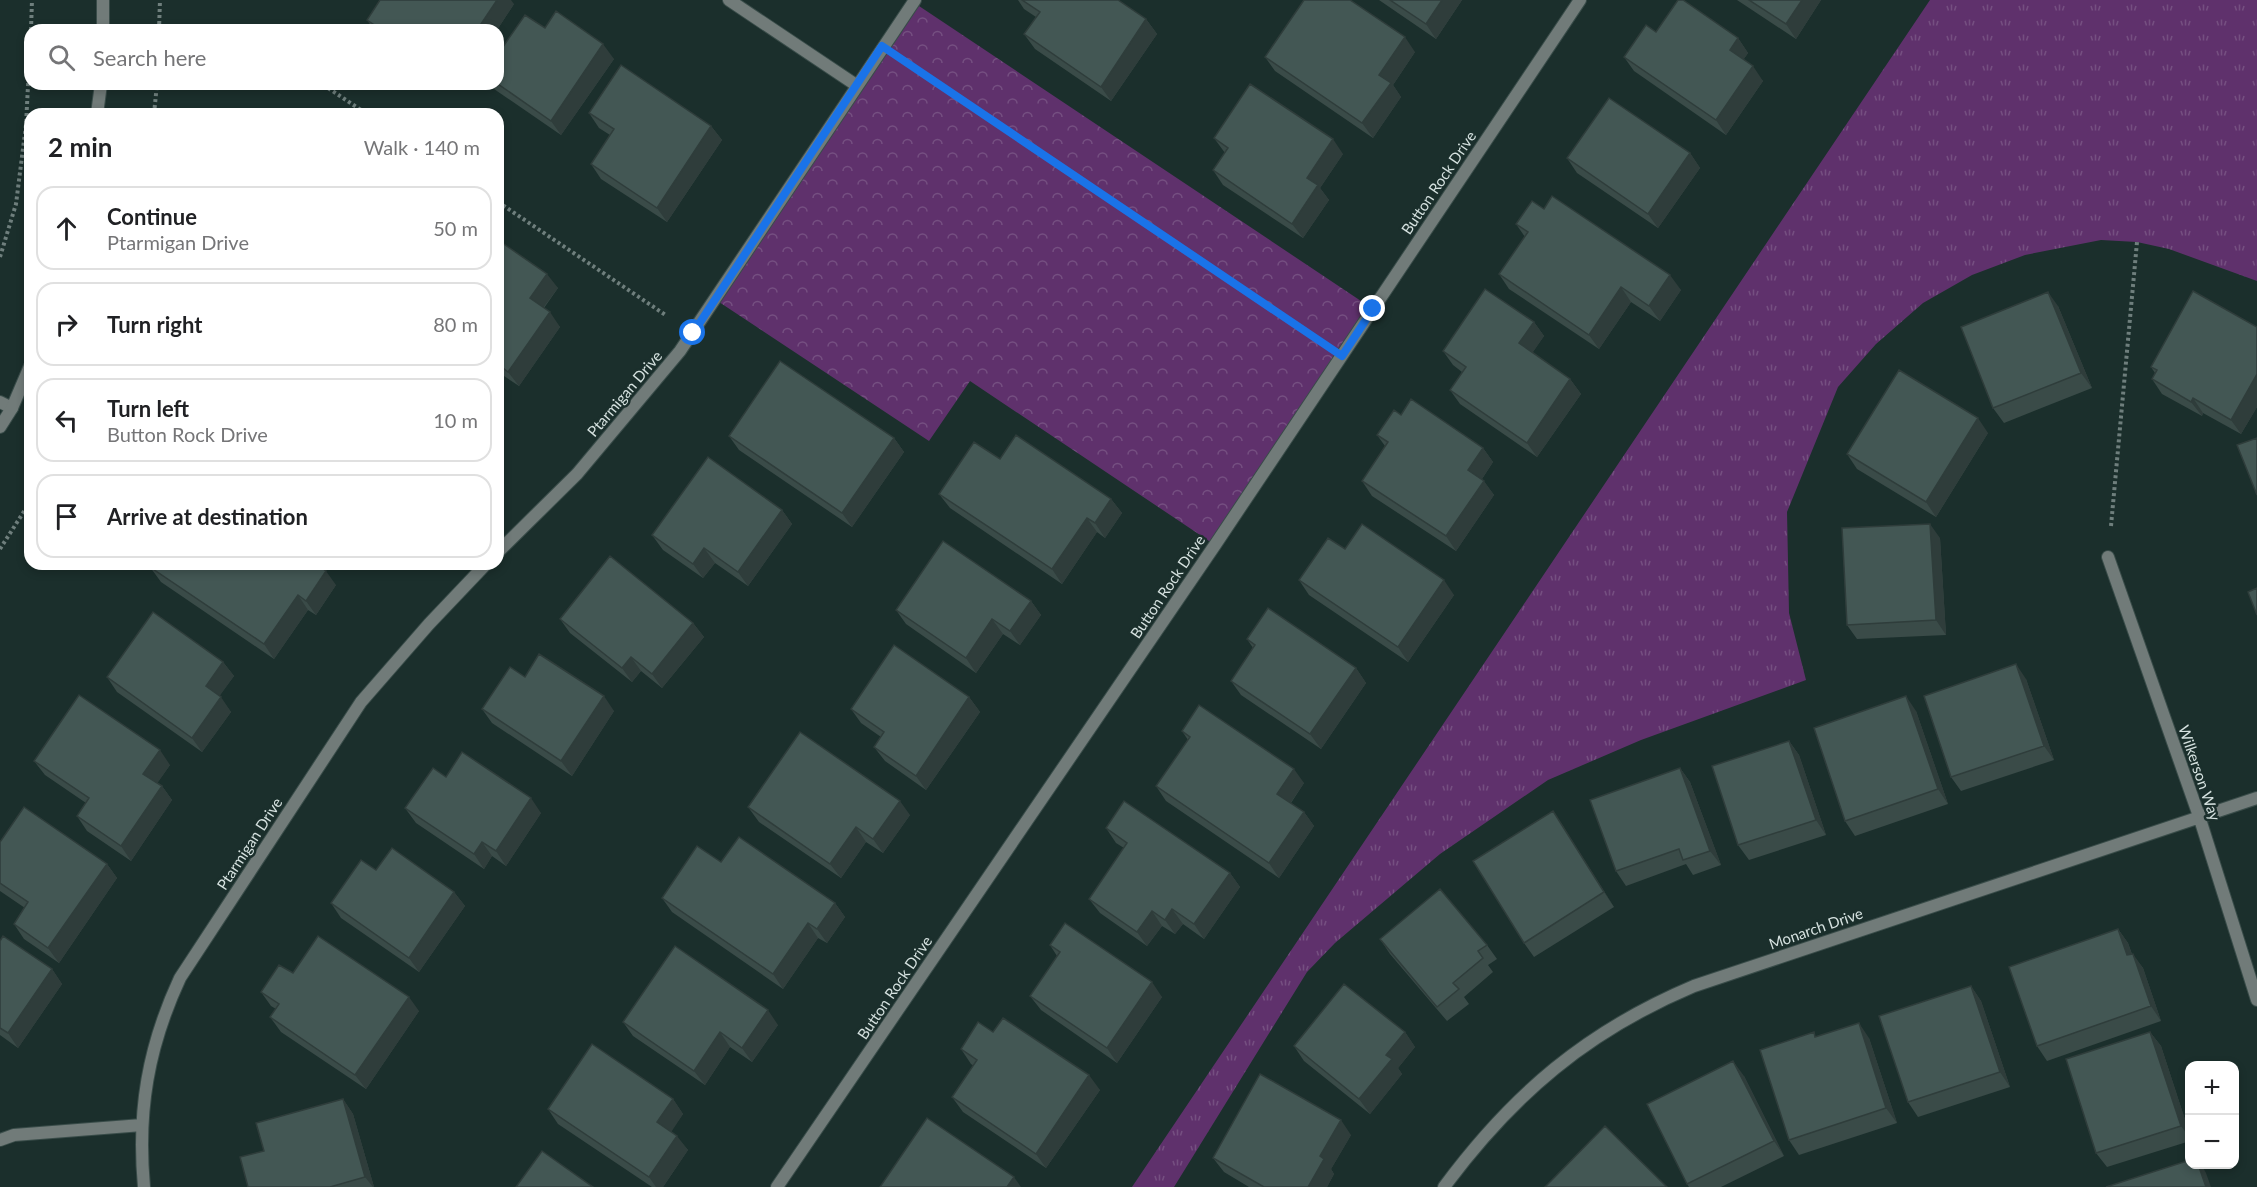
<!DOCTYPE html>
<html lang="en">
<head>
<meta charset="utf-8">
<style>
  :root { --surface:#fff; --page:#f6f6f6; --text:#202124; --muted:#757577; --line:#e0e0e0 }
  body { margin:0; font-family:Lato,sans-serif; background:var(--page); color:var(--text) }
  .controls { position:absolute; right:18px; bottom:18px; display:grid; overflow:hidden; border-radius:12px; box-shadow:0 3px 9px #0003 }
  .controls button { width:54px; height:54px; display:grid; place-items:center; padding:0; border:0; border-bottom:2px solid var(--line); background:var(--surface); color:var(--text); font:30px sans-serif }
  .stop { position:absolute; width:18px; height:18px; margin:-14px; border:4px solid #1a73e8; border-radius:50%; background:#fff }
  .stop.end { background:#1a73e8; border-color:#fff; box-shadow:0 2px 6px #0008 }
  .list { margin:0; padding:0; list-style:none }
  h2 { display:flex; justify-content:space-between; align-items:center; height:78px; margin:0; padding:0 24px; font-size:26px }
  h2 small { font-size:20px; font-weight:400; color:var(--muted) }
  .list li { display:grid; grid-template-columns:39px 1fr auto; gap:18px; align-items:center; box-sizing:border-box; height:84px; margin:0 12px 12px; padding:0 12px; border:2px solid var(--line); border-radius:18px }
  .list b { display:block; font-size:22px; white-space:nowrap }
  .list p { margin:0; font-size:20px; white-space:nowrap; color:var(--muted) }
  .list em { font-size:20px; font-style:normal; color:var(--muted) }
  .icon { flex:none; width:33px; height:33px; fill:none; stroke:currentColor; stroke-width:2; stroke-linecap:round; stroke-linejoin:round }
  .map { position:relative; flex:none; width:2257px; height:1187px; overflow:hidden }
  .search { position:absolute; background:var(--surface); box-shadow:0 3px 9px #0003; left:24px; top:24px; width:480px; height:66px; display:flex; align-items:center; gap:15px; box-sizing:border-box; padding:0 21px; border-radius:18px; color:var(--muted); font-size:22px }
  .panel { position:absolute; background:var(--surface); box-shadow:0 3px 9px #0003; left:24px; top:108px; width:480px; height:462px; border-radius:18px }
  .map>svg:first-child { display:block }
</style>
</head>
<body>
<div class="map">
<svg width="2257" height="1187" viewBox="0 0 2257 1187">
  <defs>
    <pattern id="grass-tufts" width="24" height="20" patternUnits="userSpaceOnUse" patternTransform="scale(1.5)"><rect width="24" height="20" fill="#5f316c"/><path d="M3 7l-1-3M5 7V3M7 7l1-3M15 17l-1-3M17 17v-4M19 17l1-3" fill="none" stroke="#754f81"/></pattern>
    <pattern id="forest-crowns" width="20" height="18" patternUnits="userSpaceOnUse" patternTransform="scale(1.5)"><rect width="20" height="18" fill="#5f316c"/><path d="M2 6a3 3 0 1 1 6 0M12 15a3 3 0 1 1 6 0" fill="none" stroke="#754f81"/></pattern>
  </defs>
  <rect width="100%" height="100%" fill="#1b2f2c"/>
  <path fill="url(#grass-tufts)" d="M1930,0H2257V281L2169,249L2137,242L2101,240L2025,255L1972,275L1923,303L1876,344L1838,387L1787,512L1789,613L1806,680L1641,740L1548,780L1440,854L1335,943L1307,972L1174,1187H1132Z"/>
  <path fill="url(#forest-crowns)" d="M913,2L1373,309L1215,545L970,381L929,441L716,300Z"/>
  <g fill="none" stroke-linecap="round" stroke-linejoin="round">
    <defs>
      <path id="minor" d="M729,0L856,85
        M0,402L12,408
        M498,552L577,474L680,351L915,0
        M2108,557L2199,816L2257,1000
        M0,1140L14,1135L142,1125
        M144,1187C137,1111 148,1047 180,978L361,702L429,624L486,564
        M777,1187L1215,545L1580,0
        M1444,1187C1513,1094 1587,1031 1694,986L2257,798"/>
      <path id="tertiary" d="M103,30V0
        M97,114L101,84
        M0,427L12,408L30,366"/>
    </defs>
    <use href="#minor" stroke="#394c49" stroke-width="14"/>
    <use href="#tertiary" stroke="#394c49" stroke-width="14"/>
    <path stroke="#6f7f7d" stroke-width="4" stroke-dasharray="3 3" stroke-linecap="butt" d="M31,30L32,0
      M159,30L160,0
      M909,65L1316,339
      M317,84L325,86L367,114
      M154,114L157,84
      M498,202L667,316
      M0,257L16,204L26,125L30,46
      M2111,526L2137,242
      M0,549L30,502"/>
    <use href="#minor" stroke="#717b79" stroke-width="12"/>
    <use href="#tertiary" stroke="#717b79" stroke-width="12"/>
  </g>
  <path fill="#3a4b48" d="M1018,0H1118L1146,19L1157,34L1111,101L1035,49L1024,34L1036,17L1024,9Z
    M1379,0H1462L1436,39Z
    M1737,0H1821L1796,39Z
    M514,4L497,30H374L367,20Z
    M545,28L614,59L561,135L494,89L491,84H498Z
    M1656,32L1738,38L1748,53L1743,60L1763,81L1726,135L1634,71L1624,57Z
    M1415,52L1393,85L1401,97L1373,138L1275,71L1265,57Z
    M589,113L711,126L722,140L667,222L601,179L591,164L610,135L599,128Z
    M1214,138L1343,154L1320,188L1329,200L1303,238L1223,185L1213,170L1225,153Z
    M1690,153L1700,168L1658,228L1577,173L1567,158Z
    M1544,209L1681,290L1660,321L1631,302L1599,349L1509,289L1499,274L1525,237L1516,224Z
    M498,240L558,288L544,308L560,327L519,386L498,372Z
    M2058,306L2092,388L2004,423L1993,408Z
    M1534,322L1544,336L1532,353L1570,379L1581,394L1537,457L1460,404L1450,390L1462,372L1453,365L1443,351Z
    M2257,327V407L2241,434L2203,413L2202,416L2162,394L2152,379L2155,373L2151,367Z
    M1401,415L1483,448L1493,462L1482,479L1494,495L1456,551L1372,496L1362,481L1385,446L1377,435Z
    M1988,433L1936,517L1857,469L1847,454Z
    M729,436L894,438L904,452L852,527L739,450Z
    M1000,459L1111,499L1122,513L1105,538L1097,532L1062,584L950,508L939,494Z
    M782,510L792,524L748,586L715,563L703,578L663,550L652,535Z
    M1940,538L1946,635L1857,639L1847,625Z
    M150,567L336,585L316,615L308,610L274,659L161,582Z
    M1299,580L1454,595L1408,662L1309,595Z
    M1031,601L1041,615L1020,645L1003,634L976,673L906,624L896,610Z
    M560,619L693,623L704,637L662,688L641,671L632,682L570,633Z
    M1247,639L1356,668L1366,683L1321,749L1241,695L1231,681L1253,648Z
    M223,662L234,676L219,696L231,712L202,752L117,692L107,677Z
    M525,677L614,711L572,776L492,723L482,709Z
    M2026,679L2054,760L1961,791L1951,777Z
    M969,697L980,712L926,790L885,761L874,747L881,737L861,723L851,709Z
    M1916,711L1948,804L1855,836L1845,821Z
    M1182,731L1304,783L1291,803L1304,812L1314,826L1279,878L1166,801L1156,786L1188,740Z
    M1789,741L1799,755L1826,835L1749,860L1738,845Z
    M34,761L170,765L157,783L162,786L172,800L131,861L87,831L77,816L86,803L45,775Z
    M1680,768L1690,782L1721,865L1693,875L1686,864L1626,886L1616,871Z
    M446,777L541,813L506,866L492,856L484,869L416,823L405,808Z
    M748,807L910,815L883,853L866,842L841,878L759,822Z
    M1553,811L1614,907L1534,957L1524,943Z
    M1106,828L1230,873L1240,887L1204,939L1183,924L1175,934L1162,926L1147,946L1100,913L1089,899L1124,848L1116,843Z
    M0,842L107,864L117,878L59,963L24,939L14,924L25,908L0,891Z
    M376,870L454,892L465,906L419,972L341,918L331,903Z
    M662,898L835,903L845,917L827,943L818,938L783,989L672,912Z
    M2118,929L2128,943L2132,954L2143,968L2161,1021L2047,1061L2037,1046Z
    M1380,939L1487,945L1497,959L1488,965L1493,972L1464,997L1469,1004L1447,1021L1390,954Z
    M0,941L52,969L62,984L18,1048L0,1035Z
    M1050,945L1162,997L1117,1063L1041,1010L1030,996L1057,956Z
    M1971,986L1981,1001L2010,1087L1918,1117L1908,1102Z
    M261,992L419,1011L366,1089L281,1032L270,1017L276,1009L271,1006Z
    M623,1022L778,1025L752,1062L730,1047L705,1085L633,1036Z
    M993,1032L1100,1090L1046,1168L963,1112L952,1097L974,1066L971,1064L961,1049Z
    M1405,1032L1415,1047L1398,1068L1402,1074L1370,1114L1304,1061L1294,1046Z
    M2150,1032L2161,1046L2190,1135V1141L2107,1167L2096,1153Z
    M1817,1037L1869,1038L1897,1123L1799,1155L1789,1140Z
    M1744,1076L1784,1156L1721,1187H1689L1687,1184Z
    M343,1099L353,1114L374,1187H248L264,1151Z
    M673,1099L683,1114L671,1131L688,1150L663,1187H652L558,1124L548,1109Z
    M1351,1135L1331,1169L1334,1174L1327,1187H1249L1224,1172L1213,1158Z"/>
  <path fill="#2f3d3b" d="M497,0H511L514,4L497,30H477Z
    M1442,0H1462L1436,39L1426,24Z
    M1802,0H1821L1796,39L1786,24Z
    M1146,19L1157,34L1111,101L1101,87Z
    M1405,37L1415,52L1393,85L1401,97L1373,138L1362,123L1379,75Z
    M1738,38L1748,53L1740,65L1730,50Z
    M603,44L614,59L561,135L551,121Z
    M1753,66L1763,81L1726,135L1716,120Z
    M454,84H460L457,88Z
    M711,126L722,140L667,222L657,208Z
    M1333,139L1343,154L1320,188L1329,200L1303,238L1292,224L1307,178Z
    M1690,153L1700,168L1658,228L1648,214Z
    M547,274L558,288L540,312L530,298Z
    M1670,275L1681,290L1660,321L1649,306Z
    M1621,287L1631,302L1599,349L1589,335Z
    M2048,292L2058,306L2092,388L2081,373Z
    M550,312L560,327L519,386L508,372Z
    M1534,322L1544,336L1529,358L1519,343Z
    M2257,374V407L2241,434L2231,420Z
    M1570,379L1581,394L1537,457L1527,443Z
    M2193,398L2203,413L2202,416L2191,402Z
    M1978,418L1988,433L1936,517L1926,502Z
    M894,438L904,452L852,527L842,513Z
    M1483,448L1493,462L1478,485L1468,470Z
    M1484,481L1494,495L1456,551L1446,536Z
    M1111,499L1122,513L1105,538L1095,523Z
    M782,510L792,524L748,586L738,572Z
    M1087,518L1097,532L1062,584L1052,569Z
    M1930,524L1940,538L1946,635L1936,620Z
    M704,548L715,563L703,578L693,564Z
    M326,571L336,585L316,615L306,601Z
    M1444,580L1454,595L1408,662L1398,647Z
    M298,595L308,610L274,659L264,644Z
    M1031,601L1041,615L1020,645L1010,631Z
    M992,619L1003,634L976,673L966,658Z
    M693,623L704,637L662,688L652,674Z
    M631,657L641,671L632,682L622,668Z
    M223,662L234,676L216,701L206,686Z
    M2016,664L2026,679L2054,760L2044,746Z
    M1356,668L1366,683L1321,749L1310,734Z
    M604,696L614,711L572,776L561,761Z
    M1906,696L1916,711L1948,804L1938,789Z
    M221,697L231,712L202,752L192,738Z
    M969,697L980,712L926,790L916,776Z
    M1789,741L1799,755L1826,835L1816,820Z
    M160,750L170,765L154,788L143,774Z
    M1680,768L1690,782L1721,865L1710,851Z
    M1294,769L1304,783L1287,808L1277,794Z
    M162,786L172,800L131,861L121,846Z
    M531,798L541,813L506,866L496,851Z
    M900,801L910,815L883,853L873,839Z
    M1553,811L1563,826L1614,907L1604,892Z
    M1304,812L1314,826L1279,878L1269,863Z
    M856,827L866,842L841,878L830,864Z
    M482,842L492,856L484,869L474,854Z
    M107,864L117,878L59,963L48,948Z
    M1230,873L1240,887L1204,939L1194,924Z
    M454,892L465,906L419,972L409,958Z
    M835,903L845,917L827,943L817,929Z
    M1172,909L1183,924L1175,934L1165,920Z
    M1152,911L1162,926L1147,946L1137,932Z
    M808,923L818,938L783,989L773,974Z
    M2118,929L2128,943L2137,970L2127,955Z
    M2133,954L2143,968L2161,1021L2151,1006Z
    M52,969L62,984L18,1048L8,1033Z
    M1152,982L1162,997L1117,1063L1107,1048Z
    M1971,986L1981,1001L2010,1087L2000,1072Z
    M409,997L419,1011L366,1089L355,1075Z
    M768,1010L778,1025L752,1062L742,1048Z
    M1859,1023L1869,1038L1897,1123L1886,1108Z
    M720,1032L730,1047L705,1085L694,1071Z
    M1405,1032L1415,1047L1398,1068L1402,1074L1370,1114L1359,1099L1386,1055Z
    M2150,1032L2161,1046L2190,1135V1138L2181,1126Z
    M1733,1061L1744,1076L1784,1156L1774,1141Z
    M1089,1075L1100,1090L1046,1168L1036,1154Z
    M343,1099L353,1114L374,1187H373L365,1177Z
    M673,1099L683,1114L668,1137L657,1122Z
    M1341,1120L1351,1135L1331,1169L1334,1174L1327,1187H1308L1320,1156Z
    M677,1136L688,1150L663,1187H656L649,1177Z
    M2198,1164H2201L2206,1173L2211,1187H2206Z
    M1014,1177L1021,1187H1007Z"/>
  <path fill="#435754" stroke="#2f3d3b" stroke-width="1.5" d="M380,0H497L477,30H382L367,20Z
    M1022,0H1118L1146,19L1101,87L1024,34L1040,12Z
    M1304,0H1350L1405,37L1379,75L1391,83L1362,123L1265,57Z
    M1390,0H1442L1426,24Z
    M1678,0H1683L1738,38L1730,50L1753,66L1716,120L1624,57L1646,25L1656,32Z
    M1749,0H1802L1786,24Z
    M556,11L603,44L551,121L498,84V54L525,15L545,28Z
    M621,65L711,126L657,208L591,164L614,129L589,113Z
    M1250,84L1333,139L1307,178L1318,185L1292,224L1213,170L1228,148L1214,138Z
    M1609,98L1690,153L1648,214L1567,158Z
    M1552,196L1670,275L1649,306L1621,287L1589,335L1499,274L1528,232L1516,224L1532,201L1544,209Z
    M498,240L547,274L530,298L550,312L508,372L498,364Z
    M1485,289L1534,322L1519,343L1570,379L1527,443L1450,390L1466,367L1443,351Z
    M2193,291L2257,327V374L2231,420L2193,398L2191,402L2152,379L2157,370L2151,367Z
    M2048,292L2081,373L1993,408L1961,327Z
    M780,361L894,438L842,513L729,436Z
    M1899,370L1978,418L1926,502L1847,454Z
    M1411,399L1483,448L1468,470L1484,481L1446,536L1362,481L1388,442L1377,435L1394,410L1401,415Z
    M1016,435L1111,499L1095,523L1087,518L1052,569L939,494L974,442L1000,459Z
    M2257,438V495L2237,445Z
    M708,457L782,510L738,572L704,548L693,564L652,535Z
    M1362,524L1444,580L1398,647L1299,580L1328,538L1345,549Z
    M1930,524L1936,620L1847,625L1842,528Z
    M943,541L1031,601L1010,631L992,619L966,658L896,610Z
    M610,556L693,623L652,674L631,657L622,668L560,619Z
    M152,564H316L326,571L306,601L298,595L264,644L150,567Z
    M2257,588V615L2248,592Z
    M1268,608L1356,668L1310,734L1231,681L1255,645L1247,639Z
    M153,612L223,662L206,686L221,697L192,738L107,677Z
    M894,645L969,697L916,776L874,747L884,732L851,709Z
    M539,654L604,696L561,761L482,709L510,667L525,677Z
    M2016,664L2044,746L1951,777L1924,696Z
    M79,695L160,750L143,774L162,786L121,846L77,816L89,798L34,761Z
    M1906,696L1938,789L1845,821L1814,728Z
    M1199,705L1294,769L1277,794L1304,812L1269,863L1156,786L1190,737L1182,731Z
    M800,732L900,801L873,839L856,827L830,864L748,807Z
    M1789,741L1816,820L1738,845L1712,766Z
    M462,752L531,798L496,851L482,842L474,854L405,808L433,768L446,777Z
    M1680,768L1710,851L1683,860L1679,849L1616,871L1590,800Z
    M1124,801L1230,873L1194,924L1172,909L1165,920L1152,911L1137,932L1089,899L1127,843L1106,828Z
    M24,807L107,864L48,948L14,924L28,902L0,883V842Z
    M1553,811L1604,892L1524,943L1473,861Z
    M739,837L835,903L817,929L808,923L773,974L662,898L697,846L721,862Z
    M392,848L454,892L409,958L331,903L361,860L376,870Z
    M1440,889L1487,945L1478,951L1483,958L1453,983L1459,989L1437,1007L1380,939Z
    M1065,923L1152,982L1107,1048L1030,996L1060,952L1050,945Z
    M2118,929L2127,955L2133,954L2151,1006L2037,1046L2009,967Z
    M3,936L52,969L8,1033L0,1028V941Z
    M318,936L409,997L355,1075L270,1017L279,1004L261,992L279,965L293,973Z
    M675,946L768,1010L742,1048L720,1032L694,1071L623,1022Z
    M1344,984L1405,1032L1386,1055L1392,1059L1359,1099L1294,1046Z
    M1971,986L2000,1072L1908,1102L1879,1016Z
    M1003,1018L1089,1075L1036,1154L952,1097L977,1060L961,1049L978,1022L993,1032Z
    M1859,1023L1886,1108L1789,1140L1760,1050L1814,1032L1815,1037Z
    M2150,1032L2181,1126L2096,1153L2066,1059Z
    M592,1044L673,1099L657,1122L677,1136L649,1177L548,1109Z
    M1733,1061L1774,1141L1687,1184L1647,1104Z
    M1260,1074L1341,1120L1320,1156L1324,1159L1308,1187H1264L1213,1158Z
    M343,1099L365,1177L330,1187H248L240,1157L264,1151L256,1123Z
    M927,1118L1014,1177L1007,1187H880Z
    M1605,1126L1667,1187H1545Z
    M542,1151L593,1187H516Z
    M2190,1160V1164H2198L2206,1187H2106Z"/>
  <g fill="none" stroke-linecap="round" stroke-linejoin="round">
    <path stroke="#1a73e8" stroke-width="8" d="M693,333L882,46L1342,356L1373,309"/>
  </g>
  <g text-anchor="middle" stroke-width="5" stroke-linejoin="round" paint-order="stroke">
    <g font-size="15" fill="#d6e2e0" stroke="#1b2f2c">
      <text transform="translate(1439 183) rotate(-56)" y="5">Button Rock Drive</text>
      <text transform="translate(625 394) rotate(-50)" y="5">Ptarmigan Drive</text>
      <text transform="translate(1168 587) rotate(-56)" y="5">Button Rock Drive</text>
      <text transform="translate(2199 773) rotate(71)" y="5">Wilkerson Way</text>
      <text transform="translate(250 844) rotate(-57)" y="5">Ptarmigan Drive</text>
      <text transform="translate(1816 929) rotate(-19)" y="5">Monarch Drive</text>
      <text transform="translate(895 988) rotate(-56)" y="5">Button Rock Drive</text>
    </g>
  </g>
</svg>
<div class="controls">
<button>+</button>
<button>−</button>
</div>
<div class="stop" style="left:693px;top:333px"></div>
<div class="stop end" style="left:1373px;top:309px"></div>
<div class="search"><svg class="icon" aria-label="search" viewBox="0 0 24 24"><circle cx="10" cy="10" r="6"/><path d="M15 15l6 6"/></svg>Search here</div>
<section class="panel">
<h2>2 min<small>Walk · 140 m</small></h2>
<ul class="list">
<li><svg class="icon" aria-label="ahead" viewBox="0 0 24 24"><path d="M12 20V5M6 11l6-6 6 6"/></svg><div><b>Continue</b><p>Ptarmigan Drive</p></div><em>50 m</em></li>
<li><svg class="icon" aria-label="right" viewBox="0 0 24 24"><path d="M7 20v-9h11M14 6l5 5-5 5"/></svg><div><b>Turn right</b></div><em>80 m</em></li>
<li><svg class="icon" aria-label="left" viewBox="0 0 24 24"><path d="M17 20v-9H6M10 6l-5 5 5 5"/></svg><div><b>Turn left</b><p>Button Rock Drive</p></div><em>10 m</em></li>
<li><svg class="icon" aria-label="arrive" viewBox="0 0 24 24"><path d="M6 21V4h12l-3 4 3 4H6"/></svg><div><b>Arrive at destination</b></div></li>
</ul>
</section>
</div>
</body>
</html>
